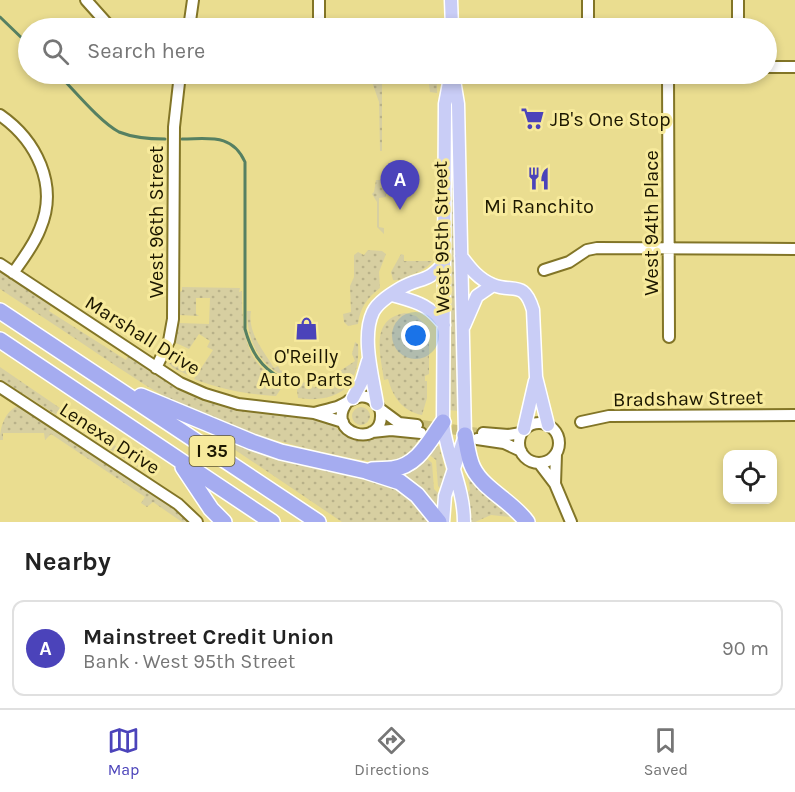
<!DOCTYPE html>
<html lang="en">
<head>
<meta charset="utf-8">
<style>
  :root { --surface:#fff; --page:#f6f6f6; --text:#222; --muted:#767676; --line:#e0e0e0; --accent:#4b43ba }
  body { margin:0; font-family:Karla,sans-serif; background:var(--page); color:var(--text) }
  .controls { position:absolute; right:18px; bottom:18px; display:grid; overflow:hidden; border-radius:12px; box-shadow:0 3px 9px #0003 }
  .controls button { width:54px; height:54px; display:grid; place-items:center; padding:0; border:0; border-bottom:2px solid var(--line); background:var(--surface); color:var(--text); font:30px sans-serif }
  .you { position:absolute; left:416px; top:336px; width:21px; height:21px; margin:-15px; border:4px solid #fff; border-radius:50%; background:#1a73e8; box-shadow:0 0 0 9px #1a73e833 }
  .badge { display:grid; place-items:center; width:39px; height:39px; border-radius:50%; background:var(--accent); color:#fff; font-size:20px; font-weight:700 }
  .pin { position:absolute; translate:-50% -50px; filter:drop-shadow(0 2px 3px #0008) }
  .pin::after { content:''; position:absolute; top:32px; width:21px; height:18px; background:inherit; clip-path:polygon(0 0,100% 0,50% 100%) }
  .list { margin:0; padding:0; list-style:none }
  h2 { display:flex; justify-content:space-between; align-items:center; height:78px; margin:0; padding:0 24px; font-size:26px }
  h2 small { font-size:20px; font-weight:400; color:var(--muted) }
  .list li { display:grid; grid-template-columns:39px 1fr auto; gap:18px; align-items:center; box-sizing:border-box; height:96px; margin:0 12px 12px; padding:0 12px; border:2px solid var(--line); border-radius:12px }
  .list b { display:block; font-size:22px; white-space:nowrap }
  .list p { margin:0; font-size:20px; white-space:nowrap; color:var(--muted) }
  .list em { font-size:20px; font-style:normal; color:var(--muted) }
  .icon { flex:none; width:33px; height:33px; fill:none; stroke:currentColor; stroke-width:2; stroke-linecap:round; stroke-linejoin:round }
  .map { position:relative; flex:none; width:795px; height:522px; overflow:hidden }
  .search { position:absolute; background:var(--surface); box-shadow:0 3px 9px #0003; left:18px; right:18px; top:18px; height:66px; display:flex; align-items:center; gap:15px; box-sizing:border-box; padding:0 21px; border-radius:33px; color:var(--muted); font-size:22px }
  .sheet { height:186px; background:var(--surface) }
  nav { display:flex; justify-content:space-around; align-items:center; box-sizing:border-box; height:84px; border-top:2px solid var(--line); background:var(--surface); font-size:16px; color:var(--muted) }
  nav a { display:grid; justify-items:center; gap:3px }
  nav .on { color:var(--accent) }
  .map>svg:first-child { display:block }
</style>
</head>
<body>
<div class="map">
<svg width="795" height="522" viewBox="0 0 795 522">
  <defs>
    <pattern id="grass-dots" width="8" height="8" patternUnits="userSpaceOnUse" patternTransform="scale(1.5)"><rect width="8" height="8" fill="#d7cfa1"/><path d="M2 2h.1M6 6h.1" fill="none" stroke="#b8b189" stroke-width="1.8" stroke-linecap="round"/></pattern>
  </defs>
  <rect width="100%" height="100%" fill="#eadd90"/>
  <path fill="url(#grass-dots)" d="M374,74H382V151H380L379,102L371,79Z
    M394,74H434L437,77V93L430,92L429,84H412V80L394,79Z
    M450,176H452L456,210L457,341L459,411L448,410Z
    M376,180H386V197L379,198V227L384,228V234L377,227V202L372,194L374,192Z
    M437,243C437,262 427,269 411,275C404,278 400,281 393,280L391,272L401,254L404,255V261H432Z
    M368,250L382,251L386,254L379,272L380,288C367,298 360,308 358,324L348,326L344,322L343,314L351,312L350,286L354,277V255L358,252L364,255Z
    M0,269L52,304L49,311L126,360L128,356L175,385L247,410V412L248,410L327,421L350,438L360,440L391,434L420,436C405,474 367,461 337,455C282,444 231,428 181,405C156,393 133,377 110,362C74,338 37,313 0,289Z
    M182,287L240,288L239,292L242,291C242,323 243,367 281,379L282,375C257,362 247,338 247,311H251C247,333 264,351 274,368L278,366L280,370L287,373V380L276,396C247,394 222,390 194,379L213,350L207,347L210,341L199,334L189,349L174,342L179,323L209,324L210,298H196V314L199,316L179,315L180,292L182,291Z
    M405,313L416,316L429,328V374L425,376V381H427V398L422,415C402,411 393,397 388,379L384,380C380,353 370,319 405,313Z
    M355,342L358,344C361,386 339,404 298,398L297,390L302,383L309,381L314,388L355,361L352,354Z
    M171,348L186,356L184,358L194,366L188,375L173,368L165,359Z
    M0,367L146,467L144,471L0,379Z
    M18,406L167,503L189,522H182L153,502L147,507L141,503L145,497L51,434L45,440L44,433H3V440H0C0,427 5,411 18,406Z
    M352 416a9 9 0 1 1 18 0a9 9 0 1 1-18 0Z
    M221,437L378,480L403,489L429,522H342L219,439Z
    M432,446H439L446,472L440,488L438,486L436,460L427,453Z
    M425,457L432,463L434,489L440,495L438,506L433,507L391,473Z
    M467,472L513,513L511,517L491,515L475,522H469L467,493L470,490Z"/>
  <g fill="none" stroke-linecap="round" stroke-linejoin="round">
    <path stroke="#568062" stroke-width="3" d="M0,17L28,44
      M58,74C74,90 100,122 119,132C134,138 150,139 165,139
      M182,139C209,139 232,133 245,162V329C251,351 260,367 281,378"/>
    <path stroke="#cbbf7a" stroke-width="10" stroke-dasharray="10 5" stroke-linecap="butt" d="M422,425L478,433"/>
    <defs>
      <path id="minor" d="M86,0L111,28
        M319,0V28
        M588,0V28
        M738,0V28
        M189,28L193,0
        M766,67H795
        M668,74L669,337
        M0,115C36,140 59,185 40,229C34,245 23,259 13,273
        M0,264L180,383L205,394L238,404L314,413L343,422
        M544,270L569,262L587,250L597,248L795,249
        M156,368L169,341L173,319L174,127L180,74
        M0,387L178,504L197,522
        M380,409L399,423L417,425
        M314,413C322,411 330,409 337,407C350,402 362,389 375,402C378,405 381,409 381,414C383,450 322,434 348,401
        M581,422L609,416L795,415
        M519 443a20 20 0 1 1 40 0a20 20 0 1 1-40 0Z
        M372,432L391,430L421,433
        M483,433L508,435L521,433
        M477,439L504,443L521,451
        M539,463L555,484L571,522
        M555,484L556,454"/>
      <path id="major" d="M451,0L452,28
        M450,78L445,104L443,422C446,456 464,487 464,522
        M461,256C470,268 478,279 493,285C514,293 524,280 533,310L536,377L548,425
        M392,295C416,302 429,304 444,325
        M464,326L477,296L493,285
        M353,398L362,381L368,361
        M377,404C373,378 361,337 373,312C378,302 391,294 401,288C420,277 428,283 444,263
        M524,429L535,381
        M443,522L445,496L465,435L458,104L453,74"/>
      <path id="highway" d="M0,311L318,522
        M0,340L272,522
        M141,396L252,442L281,452L366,471L400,482L417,495L439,522
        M465,435C467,446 468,458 473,468C484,490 512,501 527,522
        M183,467L211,509L224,522
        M372,470C379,469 385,470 392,469C418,466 429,441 443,422"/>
    </defs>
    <use href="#minor" stroke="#827527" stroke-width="14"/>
    <use href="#major" stroke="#fff" stroke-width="15"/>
    <use href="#highway" stroke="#fff" stroke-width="18"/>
    <use href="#minor" stroke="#fff" stroke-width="10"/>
    <use href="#major" stroke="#c9cdf6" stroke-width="12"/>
    <use href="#highway" stroke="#a5acf0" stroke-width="15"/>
  </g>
  <defs>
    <symbol id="supermarket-bare" viewBox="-9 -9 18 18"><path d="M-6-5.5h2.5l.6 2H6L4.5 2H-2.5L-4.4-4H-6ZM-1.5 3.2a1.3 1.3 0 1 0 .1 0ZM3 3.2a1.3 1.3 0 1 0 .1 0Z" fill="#4b43ba" stroke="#f7ea9c" stroke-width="2.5" paint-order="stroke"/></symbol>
    <symbol id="restaurant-bare" viewBox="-9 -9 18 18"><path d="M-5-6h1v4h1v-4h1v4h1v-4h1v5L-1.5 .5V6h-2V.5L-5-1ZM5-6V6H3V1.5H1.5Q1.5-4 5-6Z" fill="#4b43ba" stroke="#f7ea9c" stroke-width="2.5" paint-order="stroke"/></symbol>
    <symbol id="shop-bare" viewBox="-9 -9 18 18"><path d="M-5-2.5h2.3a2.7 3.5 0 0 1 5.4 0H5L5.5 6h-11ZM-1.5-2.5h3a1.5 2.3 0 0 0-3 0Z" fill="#4b43ba" stroke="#f7ea9c" stroke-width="2.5" paint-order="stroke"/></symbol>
  </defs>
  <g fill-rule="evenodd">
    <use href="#supermarket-bare" x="516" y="102" width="33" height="33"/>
    <use href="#restaurant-bare" x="522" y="162" width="33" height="33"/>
    <use href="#shop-bare" x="290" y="312" width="33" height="33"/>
  </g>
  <g text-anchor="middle" stroke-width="6" stroke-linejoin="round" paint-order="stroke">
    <rect fill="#f7ea9c" stroke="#5e562f" stroke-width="1.5" x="189.5" y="436" width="45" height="30" rx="4.5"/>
    <g font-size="18" font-weight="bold" fill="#1c1700">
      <text x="212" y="457">I 35</text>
    </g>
    <g font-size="20" fill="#1c1700" stroke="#f7ea9c">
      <text x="550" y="126" text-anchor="start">JB's One Stop</text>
      <text x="539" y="213">Mi Ranchito</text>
      <text x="306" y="363">O'Reilly<tspan x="306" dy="23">Auto Parts</tspan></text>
    </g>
    <g font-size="20" fill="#1c1700" stroke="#f7ea9c">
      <text transform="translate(156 222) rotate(-90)" y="7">West 96th Street</text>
      <text transform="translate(651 223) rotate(-90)" y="7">West 94th Place</text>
      <text transform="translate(441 237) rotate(-91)" y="7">West 95th Street</text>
      <text transform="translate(143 335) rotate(32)" y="7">Marshall Drive</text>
      <text transform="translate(688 398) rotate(-1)" y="7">Bradshaw Street</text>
      <text transform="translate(110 438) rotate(33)" y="7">Lenexa Drive</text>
    </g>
  </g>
</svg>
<div class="controls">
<button><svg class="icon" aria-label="locate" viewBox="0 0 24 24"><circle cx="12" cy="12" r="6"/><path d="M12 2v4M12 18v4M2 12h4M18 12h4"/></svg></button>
</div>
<div class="you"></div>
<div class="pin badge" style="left:400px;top:210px">A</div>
<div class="search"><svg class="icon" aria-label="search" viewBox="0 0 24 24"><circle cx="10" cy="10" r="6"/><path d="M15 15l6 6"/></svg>Search here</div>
</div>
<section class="sheet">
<h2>Nearby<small></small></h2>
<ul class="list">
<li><span class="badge">A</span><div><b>Mainstreet Credit Union</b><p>Bank · West 95th Street</p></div><em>90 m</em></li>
</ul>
</section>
<nav>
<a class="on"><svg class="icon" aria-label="map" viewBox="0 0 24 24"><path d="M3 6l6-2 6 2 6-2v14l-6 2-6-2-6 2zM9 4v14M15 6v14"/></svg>Map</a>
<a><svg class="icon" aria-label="directions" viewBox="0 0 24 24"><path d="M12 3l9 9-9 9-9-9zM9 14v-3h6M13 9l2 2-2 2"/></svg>Directions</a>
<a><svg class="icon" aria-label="saved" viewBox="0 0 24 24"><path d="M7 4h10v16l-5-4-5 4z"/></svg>Saved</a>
</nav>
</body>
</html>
